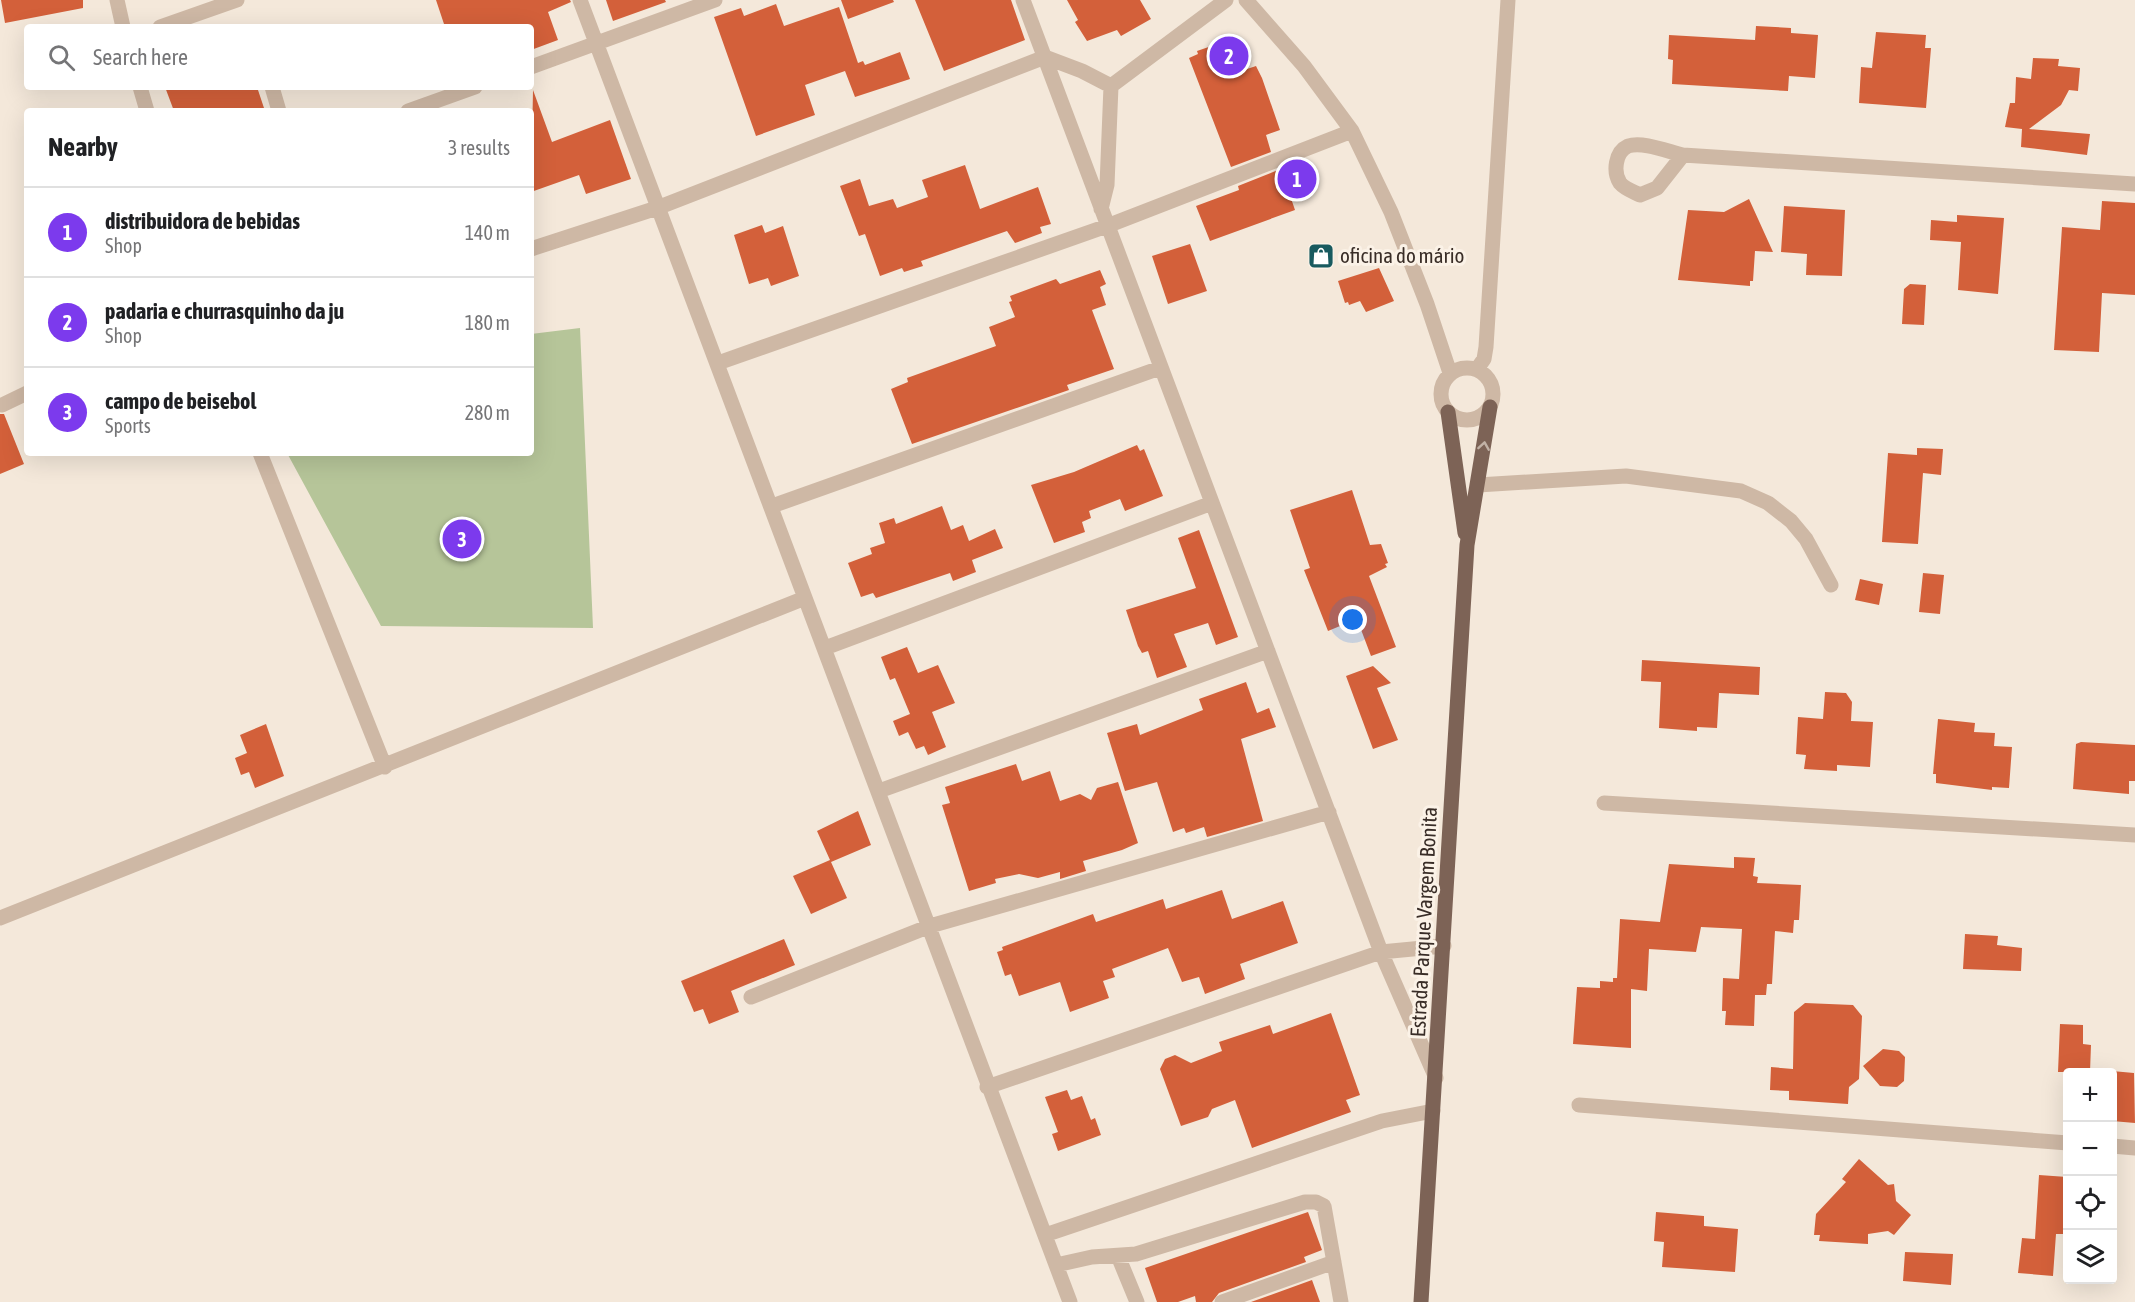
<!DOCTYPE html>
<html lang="en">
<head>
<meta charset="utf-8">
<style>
  :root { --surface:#fff; --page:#f2f2f2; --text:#202124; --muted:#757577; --line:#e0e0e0; --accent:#7c3aed }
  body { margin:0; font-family:"Asap Condensed",sans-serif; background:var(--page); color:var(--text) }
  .controls { position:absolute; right:18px; bottom:18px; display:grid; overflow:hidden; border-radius:6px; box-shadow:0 6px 24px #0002 }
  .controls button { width:54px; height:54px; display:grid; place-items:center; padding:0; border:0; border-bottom:2px solid var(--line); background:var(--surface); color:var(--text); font:30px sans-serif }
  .you { position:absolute; left:1353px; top:620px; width:21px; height:21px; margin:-15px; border:4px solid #fff; border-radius:50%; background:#1a73e8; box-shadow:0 0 0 9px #1a73e833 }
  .badge { display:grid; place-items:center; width:39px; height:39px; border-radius:50%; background:var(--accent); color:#fff; font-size:20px; font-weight:700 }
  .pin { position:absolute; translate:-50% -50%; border:3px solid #fff; box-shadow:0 2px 6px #0006 }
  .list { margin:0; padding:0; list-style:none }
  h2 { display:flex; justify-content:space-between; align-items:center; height:78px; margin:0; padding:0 24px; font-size:26px }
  h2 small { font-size:20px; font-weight:400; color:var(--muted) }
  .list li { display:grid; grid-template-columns:39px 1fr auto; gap:18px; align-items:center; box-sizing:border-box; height:90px; padding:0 24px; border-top:2px solid var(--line) }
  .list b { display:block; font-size:22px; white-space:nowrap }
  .list p { margin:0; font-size:20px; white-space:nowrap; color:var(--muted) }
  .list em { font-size:20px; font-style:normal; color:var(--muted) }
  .icon { flex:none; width:33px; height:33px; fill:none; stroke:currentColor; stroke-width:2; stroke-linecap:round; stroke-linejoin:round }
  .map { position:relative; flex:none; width:2135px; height:1302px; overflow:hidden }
  .search { position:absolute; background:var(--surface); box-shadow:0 6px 24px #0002; left:24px; top:24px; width:510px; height:66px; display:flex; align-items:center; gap:15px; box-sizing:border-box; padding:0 21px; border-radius:6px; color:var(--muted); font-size:22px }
  .panel { position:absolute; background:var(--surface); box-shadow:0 6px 24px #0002; left:24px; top:108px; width:510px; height:348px; border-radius:6px }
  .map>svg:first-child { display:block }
</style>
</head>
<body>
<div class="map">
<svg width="2135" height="1302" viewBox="0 0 2135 1302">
  <rect width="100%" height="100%" fill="#f4e8da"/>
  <path fill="#b6c599" d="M580,328L593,628L381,626L287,453H531V334Z"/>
  <path fill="#d3603a" d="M1,0H83V8L5,23Z
    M436,0H570L571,2L548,12L558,40L531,50V27H445Z
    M606,0H665L666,2L613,21Z
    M841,0H893L894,2L848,19Z
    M915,0H1011L1025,40L944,71Z
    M1067,0H1140L1151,19L1121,36L1117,30L1087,41L1075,22L1078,20Z
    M776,4L784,26L839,7L858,63L863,61L865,65L900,52L910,79L855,97L845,71L805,85L815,115L756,136L714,17L741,8L744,16Z
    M1756,26L1791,28V33L1818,35L1815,78L1789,76L1788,91L1672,84L1673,60L1668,59L1669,35L1755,40Z
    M1876,32L1926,35L1925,48H1931L1926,108L1859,103L1861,67L1872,68Z
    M1229,40L1230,42L1236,40L1247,69L1256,66L1262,78L1280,130L1266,135L1271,152L1231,167L1189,58L1198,54L1197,51Z
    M2033,58L2059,59L2058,66L2080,68L2078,91L2069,90L2061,105L2029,129L2090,134L2087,155L2021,147L2022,129L2005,127L2010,103H2015L2016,77L2031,79Z
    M165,87H257L265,111H174Z
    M533,90L552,142L610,120L631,179L586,194L579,175L531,192Z
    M965,165L980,209L1038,187L1051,224L1040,227L1042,233L1015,243L1007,231L921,261L923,266L904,272L902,268L880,276L865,234L859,236L840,186L860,179L869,206L893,199L897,208L928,197L922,180Z
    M1278,170L1279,173L1282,172L1295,210L1210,241L1196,206L1239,190L1238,186Z
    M1749,199L1773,252L1755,251L1753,281H1750V286L1678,280L1688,210L1724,212Z
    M2102,201L2135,203V295L2102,293L2099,352L2054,350L2062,227L2100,230Z
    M1784,206L1845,210L1842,276L1806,275L1807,254L1781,252Z
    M1957,215L2004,218L1998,294L1958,290L1961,242L1930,240L1931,220L1957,222Z
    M762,225L765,233L783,226L799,276L771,286L768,278L749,284L734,235Z
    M1190,244L1207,291L1168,304L1152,256Z
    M1379,268L1394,301L1366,312L1360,301L1349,305L1348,302L1345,303L1338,281Z
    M1100,270L1106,284L1100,287L1106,305L1092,310L1114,369L1067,385L1069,390L912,444L891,389L908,382L907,378L996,346L989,327L1015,317L1009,302L1012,301L1010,296L1056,279L1060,284Z
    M1910,284L1926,285L1924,325L1902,324L1904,289Z
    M0,414H4L24,464L0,474Z
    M1137,445L1140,451L1144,449L1163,496L1125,511L1120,499L1089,511L1091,518L1082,522L1085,532L1054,543L1031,485L1074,472Z
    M1917,448L1943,449L1941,475L1923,473L1918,544L1882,542L1888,453L1917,455Z
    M1352,490L1370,545L1381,544L1388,563L1385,564L1387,567L1369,576L1396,647L1371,656L1357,619L1328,631L1304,570L1310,568L1290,510Z
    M942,506L951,530L963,525L969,541L995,529L1003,548L972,560L976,572L953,581L950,573L876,598L873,593L861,597L848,563L872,554L870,548L885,543L879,523L894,518L896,524Z
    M1199,530L1238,637L1216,645L1208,623L1174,634L1187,667L1157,678L1148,651L1142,653L1138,646L1126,610L1196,588L1178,538Z
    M1923,573L1944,575L1940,614L1919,612Z
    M1860,579L1883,584L1879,605L1855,600Z
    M907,647L918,673L938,665L955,703L932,712L946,747L928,755L924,746L916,749L908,732L899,736L893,721L910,714L895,678L890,680L881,657Z
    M1642,660L1760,667L1759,695L1719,693L1717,728L1697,727V731L1659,728L1661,682L1641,681Z
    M1373,666L1391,683L1377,688L1398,740L1373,749L1346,676Z
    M1246,682L1257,713L1269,708L1276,727L1241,739L1263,821L1207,837L1204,827L1186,833L1184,828L1173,832L1157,782L1125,791L1107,733L1137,724L1140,735L1203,710L1199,699Z
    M1825,692L1846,693L1852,702L1851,721L1873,722L1870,767L1837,765V771L1804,769L1806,755L1796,754L1798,717L1823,719Z
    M1938,719L1975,723L1974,732L1995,733L1994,746L2012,747L2009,788L1992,787V790L1936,783V774H1933Z
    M266,724L284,776L255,788L249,772L241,775L235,758L247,753L240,735Z
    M2081,742L2135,745V781H2129V794L2073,789L2076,744Z
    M1016,764L1022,781L1050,771L1060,801L1080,794L1091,800L1097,788L1118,782L1138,843L1122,850L1083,861L1086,871L1060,879V872L1038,878L1019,874L995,879L996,883L969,891L942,805L950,803L945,787Z
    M858,811L871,845L831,862L847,898L811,914L793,876L830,860L817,831Z
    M1734,857L1755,858L1753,876L1758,877L1757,883L1801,885L1799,920H1794L1793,933L1775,931L1772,984H1767L1766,995H1755L1754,1026L1725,1025L1726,1011H1722L1723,978L1739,979L1742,929L1701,927L1696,952L1649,949L1647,991L1631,989V1048L1573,1044L1577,987L1600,988V981L1613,982V978H1617L1620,919L1660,922L1669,864L1734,868Z
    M1222,890L1232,919L1283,901L1298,943L1240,964L1245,979L1205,994L1199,977L1182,982L1168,948L1112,969L1115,977L1103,981L1109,998L1070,1012L1060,982L1019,996L1011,974L1005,976L997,952L1003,950L1002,947L1093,914L1096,922L1163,899L1166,909Z
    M1965,934L1998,936L1997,945L2022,948L2021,971L1963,969Z
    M784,939L795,965L731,991L739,1012L709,1024L703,1009L694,1012L681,981Z
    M1805,1003L1853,1005L1862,1016L1859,1079L1849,1087L1848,1104L1789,1100V1091L1770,1090L1771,1067L1793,1069L1794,1012Z
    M1331,1013L1360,1095L1346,1100L1351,1112L1252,1148L1235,1100L1212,1109L1208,1117L1181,1126L1160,1069L1165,1059L1175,1055L1191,1063L1222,1051L1219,1042L1270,1025L1273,1034Z
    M2060,1024L2083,1025V1044L2091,1045L2090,1072H2058Z
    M1883,1049L1899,1051L1905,1057L1904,1081L1897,1087L1880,1086L1863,1066Z
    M2112,1071L2134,1073L2135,1123L2112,1121Z
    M1067,1090L1071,1100L1082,1096L1091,1120L1095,1118L1101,1135L1058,1151L1052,1134L1058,1132L1045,1097Z
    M1859,1159L1888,1185L1894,1184L1896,1201L1911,1215L1894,1235L1888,1231L1868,1234V1244L1819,1241L1820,1235H1814L1816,1214L1846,1182L1842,1179Z
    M2039,1175L2067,1177V1234H2056L2053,1276L2018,1273L2022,1238L2035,1239Z
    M1308,1212L1322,1250L1304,1257L1306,1262L1219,1293L1212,1302H1196L1195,1296L1178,1302H1157L1145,1268Z
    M1656,1212L1704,1216V1226L1738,1229L1735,1272L1662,1267L1664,1242L1654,1241Z
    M1905,1252L1953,1254L1951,1285L1903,1281Z
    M1312,1280L1320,1302H1251Z"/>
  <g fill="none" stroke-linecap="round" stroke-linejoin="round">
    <path stroke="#ceb8a5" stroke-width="15" d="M117,0L123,27
      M580,0L1070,1302
      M1023,0L1381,952L1436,1078
      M1246,0L1304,66L1352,131L1391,212L1427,304L1450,373
      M160,27L237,0
      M531,67L715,0
      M140,87L147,111
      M272,87L279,111
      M408,111L475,87
      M1683,155C1669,152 1643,141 1628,146C1615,152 1613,172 1620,183C1625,189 1632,191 1640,195L1657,188L1683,155L2135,184
      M1101,209L1107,185L1111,86L1226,0
      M531,249L657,208L1045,57L1082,71L1111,86
      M718,363L1107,226L1352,131
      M1441 394a26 26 0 1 1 52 0a26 26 0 1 1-52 0Z
      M1477,369L1484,359L1486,347L1508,0
      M2,405L27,393
      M260,453L385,767
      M1478,485L1626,476L1741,491L1768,503L1791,521L1806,539L1831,585
      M772,506L1160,368
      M825,648L1212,503
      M879,791L1268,651
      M1604,803L2135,835
      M0,918L805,598
      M751,997L930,926L1329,812
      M987,1087L1381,952L1444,946
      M1579,1105L2068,1143
      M2112,1146L2135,1148
      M1045,1235L1382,1121L1433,1111
      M1118,1256L1137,1302
      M1056,1265L1092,1257L1136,1254L1305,1202H1316L1324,1206L1341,1302
      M1222,1302L1334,1262"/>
    <path stroke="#7d6356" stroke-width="15" d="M1448,412L1465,533
      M1421,1302L1467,545L1490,407"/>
  </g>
  <defs><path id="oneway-chevron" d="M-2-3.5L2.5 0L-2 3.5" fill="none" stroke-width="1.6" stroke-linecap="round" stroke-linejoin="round" transform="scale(1.5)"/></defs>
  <use stroke="#c2b2a6" href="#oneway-chevron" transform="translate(1484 446) rotate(-81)"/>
  <defs>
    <symbol id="shop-square" viewBox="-11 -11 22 22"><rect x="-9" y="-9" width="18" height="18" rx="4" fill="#185a5f" stroke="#fbf2e7"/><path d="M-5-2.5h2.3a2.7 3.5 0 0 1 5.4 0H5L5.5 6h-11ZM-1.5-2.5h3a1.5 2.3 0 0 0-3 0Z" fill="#fff"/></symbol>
  </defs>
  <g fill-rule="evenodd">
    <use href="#shop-square" x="1306" y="241" width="30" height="30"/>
  </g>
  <g text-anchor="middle" stroke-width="6" stroke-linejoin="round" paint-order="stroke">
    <g font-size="21" fill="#392d27" stroke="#fbf2e7" text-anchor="start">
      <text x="1340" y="263">oficina do mário</text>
    </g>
    <g font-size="21" fill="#392d27" stroke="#fbf2e7">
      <text transform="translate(1424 922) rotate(-87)" y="7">Estrada Parque Vargem Bonita</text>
    </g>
  </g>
</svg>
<div class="controls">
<button>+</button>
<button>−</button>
<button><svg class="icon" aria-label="locate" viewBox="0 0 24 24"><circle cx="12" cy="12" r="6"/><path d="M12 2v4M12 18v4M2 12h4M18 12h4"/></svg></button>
<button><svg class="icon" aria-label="layers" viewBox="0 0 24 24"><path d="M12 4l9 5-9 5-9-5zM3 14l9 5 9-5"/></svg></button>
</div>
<div class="you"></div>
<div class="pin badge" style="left:1297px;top:179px">1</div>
<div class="pin badge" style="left:1229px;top:56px">2</div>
<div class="pin badge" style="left:462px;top:539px">3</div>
<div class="search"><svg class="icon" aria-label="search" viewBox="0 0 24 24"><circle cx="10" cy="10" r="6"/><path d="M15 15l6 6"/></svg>Search here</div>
<section class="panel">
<h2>Nearby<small>3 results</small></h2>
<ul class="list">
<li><span class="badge">1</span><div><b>distribuidora de bebidas</b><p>Shop</p></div><em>140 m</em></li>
<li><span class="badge">2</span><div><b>padaria e churrasquinho da ju</b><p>Shop</p></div><em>180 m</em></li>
<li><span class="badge">3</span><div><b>campo de beisebol</b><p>Sports</p></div><em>280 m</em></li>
</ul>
</section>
</div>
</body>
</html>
